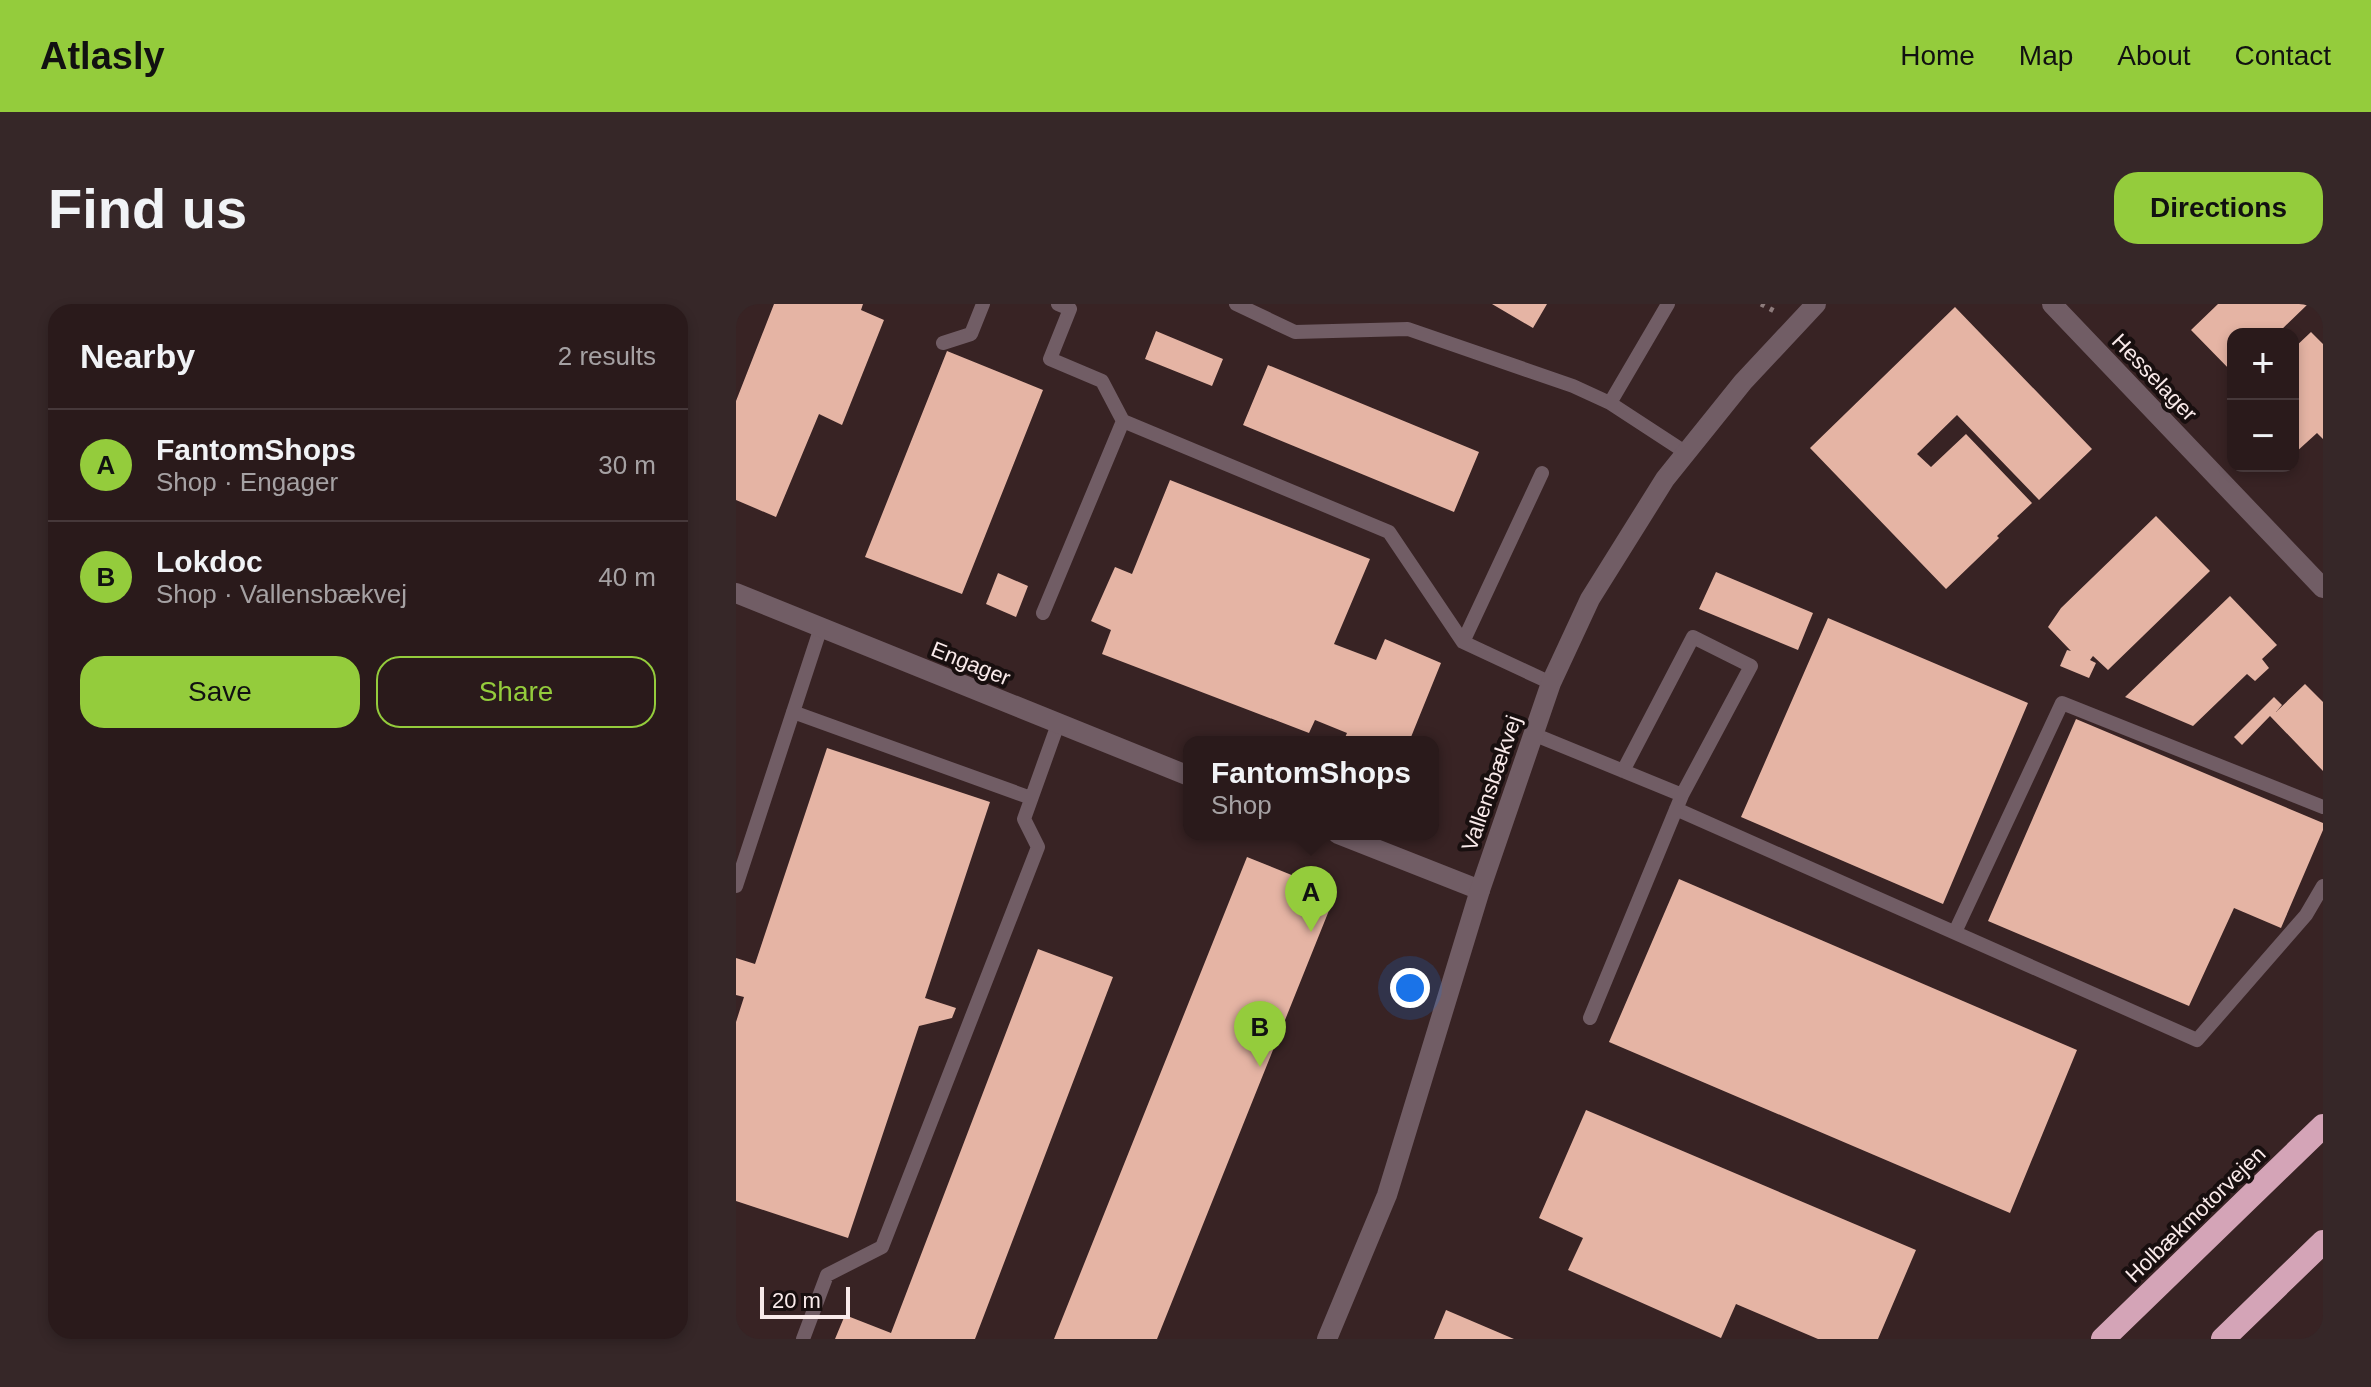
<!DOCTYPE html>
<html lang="en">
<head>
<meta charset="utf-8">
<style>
  :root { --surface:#2a1a1b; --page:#362728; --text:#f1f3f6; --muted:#a5a1a3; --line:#46383a; --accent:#94cc3c }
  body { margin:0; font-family:Helvetica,sans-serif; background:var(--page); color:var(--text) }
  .controls { position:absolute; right:24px; top:24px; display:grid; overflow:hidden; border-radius:16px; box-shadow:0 4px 12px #0003 }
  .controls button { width:72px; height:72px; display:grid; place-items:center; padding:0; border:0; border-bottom:2px solid var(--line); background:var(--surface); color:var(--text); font:40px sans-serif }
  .scale { position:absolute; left:24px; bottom:20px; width:90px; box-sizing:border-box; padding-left:8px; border:4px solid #f9eaea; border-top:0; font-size:22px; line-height:28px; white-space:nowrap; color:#f9eaea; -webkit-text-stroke:6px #180f0f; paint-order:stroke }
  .you { position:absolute; left:674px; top:684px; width:28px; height:28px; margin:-20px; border:6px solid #fff; border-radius:50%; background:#1a73e8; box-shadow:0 0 0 12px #1a73e833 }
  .badge { display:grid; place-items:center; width:52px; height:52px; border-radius:50%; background:var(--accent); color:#111; font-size:26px; font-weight:700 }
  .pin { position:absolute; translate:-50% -66px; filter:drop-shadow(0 2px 4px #0008) }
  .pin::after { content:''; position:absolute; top:42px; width:28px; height:24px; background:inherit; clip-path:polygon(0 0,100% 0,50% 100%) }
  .popup { position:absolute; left:447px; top:432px; width:256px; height:104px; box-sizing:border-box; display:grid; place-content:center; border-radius:16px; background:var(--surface); filter:drop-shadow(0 2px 6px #0005); font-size:26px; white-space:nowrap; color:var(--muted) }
  .popup b { font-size:30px; color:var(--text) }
  .popup::after { content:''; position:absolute; left:50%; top:100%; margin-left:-16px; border:16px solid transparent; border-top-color:var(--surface) }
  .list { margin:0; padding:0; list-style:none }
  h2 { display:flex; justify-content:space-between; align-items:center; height:104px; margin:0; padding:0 32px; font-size:34px }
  h2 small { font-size:26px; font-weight:400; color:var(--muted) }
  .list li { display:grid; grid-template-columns:52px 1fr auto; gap:24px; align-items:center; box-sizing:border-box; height:112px; padding:0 32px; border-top:2px solid var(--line) }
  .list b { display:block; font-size:30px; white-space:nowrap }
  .list p { margin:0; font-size:26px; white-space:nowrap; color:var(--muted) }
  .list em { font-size:26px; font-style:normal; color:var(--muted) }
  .actions { display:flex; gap:16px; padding:24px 32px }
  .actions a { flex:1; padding:18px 0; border:2px solid var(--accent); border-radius:24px; text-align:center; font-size:28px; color:var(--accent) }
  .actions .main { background:var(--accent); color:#111 }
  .map { position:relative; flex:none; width:1587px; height:1035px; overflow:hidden; border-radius:24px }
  header { display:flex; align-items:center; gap:48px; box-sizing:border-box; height:112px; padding:0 40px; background:var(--accent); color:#111 }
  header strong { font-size:38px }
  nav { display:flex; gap:44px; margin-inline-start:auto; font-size:28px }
  .intro { display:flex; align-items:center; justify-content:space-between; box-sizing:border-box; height:192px; padding:0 48px }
  h1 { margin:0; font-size:56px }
  .button { padding:20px 36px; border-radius:24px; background:var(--accent); color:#111; font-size:28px; font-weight:700 }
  main { display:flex; gap:48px; padding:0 48px }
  aside { flex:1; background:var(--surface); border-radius:24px; box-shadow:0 4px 12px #0003 }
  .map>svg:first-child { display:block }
</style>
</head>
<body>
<header>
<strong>Atlasly</strong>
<nav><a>Home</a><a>Map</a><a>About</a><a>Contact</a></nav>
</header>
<div class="intro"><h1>Find us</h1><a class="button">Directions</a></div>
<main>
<aside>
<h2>Nearby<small>2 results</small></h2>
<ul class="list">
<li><span class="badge">A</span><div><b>FantomShops</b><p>Shop · Engager</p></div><em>30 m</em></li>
<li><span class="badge">B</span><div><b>Lokdoc</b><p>Shop · Vallensbækvej</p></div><em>40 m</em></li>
</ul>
<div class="actions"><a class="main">Save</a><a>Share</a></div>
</aside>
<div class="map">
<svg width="1587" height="1035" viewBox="0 0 1587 1035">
  <rect width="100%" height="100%" fill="#382324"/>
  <path fill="#e5b4a4" d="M38,0H127L125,6L148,16L106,121L83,110L40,213L0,196V97Z
    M756,0H811L797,24Z
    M1482,0H1572L1541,30H1497V69L1455,26Z
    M1219,3L1356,145L1303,196L1221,111L1181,150L1195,163L1230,130L1296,199L1261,232L1263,234L1210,285L1074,144Z
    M420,27L487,55L476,82L409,55Z
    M1575,28L1587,40V135L1581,129L1559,149L1557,147V45Z
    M211,47L307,86L226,290L129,253Z
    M532,61L743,148L718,208L507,121Z
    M434,176L634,255L598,340L640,356L649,335L705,359L673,438H607L611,429L579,416L573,429L366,350L375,326L355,317L379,263L396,270Z
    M1420,212L1474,267L1372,366L1357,352L1354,356L1360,359L1353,374L1324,362L1331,346L1335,347L1312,323L1325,304Z
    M980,268L1077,309L1062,346L963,305Z
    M262,269L292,282L280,313L250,300Z
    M1494,292L1541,341L1526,355L1533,364L1519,377L1511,370L1457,422L1389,393Z
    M1092,314L1292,399L1207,600L1005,513Z
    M1569,380L1587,398V467L1534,412L1506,441L1498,433L1538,393L1546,401L1540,408Z
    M1340,415L1587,519V526L1545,624L1498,604L1453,702L1252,617Z
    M91,444L254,498L189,694L220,704L216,714L183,722L112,934L0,897V718L8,693L0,691V654L19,660Z
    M511,553L600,589L421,1035H318Z
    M943,575L1341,746L1274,909L873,738Z
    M302,645L377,673L239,1035H99L109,1011L155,1029Z
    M850,806L1180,946L1142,1035H1082L1000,1000L985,1034L832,966L847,934L803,914Z
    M710,1006L778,1035H698Z"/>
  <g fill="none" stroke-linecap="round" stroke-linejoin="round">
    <path stroke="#8d7b7b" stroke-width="5" stroke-dasharray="4 6" stroke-linecap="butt" d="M1025,0L1042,9"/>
    <path stroke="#715d65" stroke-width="14" d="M322,0L334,5L314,55L366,77L387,117
      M500,0L559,28L672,25L837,82L874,99L949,148
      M207,39L235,30L247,0
      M874,99L932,0
      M307,309L387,117L653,228L727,338L815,379
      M727,338L806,169
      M57,408L295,494
      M797,430L946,491L854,714
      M887,467L957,333L1015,362L946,491
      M940,505L1461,736L1570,611L1587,582
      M0,582L85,323
      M1219,628L1326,399L1587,503
      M67,1035L91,971L146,943L302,543L288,515L322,420"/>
    <path stroke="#715d65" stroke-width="20" d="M1316,0L1587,284
      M0,289L453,472
      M602,530L744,586"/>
    <path stroke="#715d65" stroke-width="20" d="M591,1035L651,891L744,586L815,379L854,295L929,175L1007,78L1080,0"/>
    <path stroke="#d4a4b7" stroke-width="24" d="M1367,1035L1587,822
      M1487,1035L1587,938"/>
  </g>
  <g text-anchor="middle" stroke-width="8" stroke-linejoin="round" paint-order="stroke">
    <g font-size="22" fill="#f9eaea" stroke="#180f0f">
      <text transform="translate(1419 73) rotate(46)" y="8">Hesselager</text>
      <text transform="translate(235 359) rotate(22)" y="8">Engager</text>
      <text transform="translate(755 479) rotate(-71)" y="8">Vallensbækvej</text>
      <text transform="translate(1459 910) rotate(-44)" y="8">Holbækmotorvejen</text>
    </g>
  </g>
</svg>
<div class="controls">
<button>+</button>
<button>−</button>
</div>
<div class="scale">20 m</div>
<div class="you"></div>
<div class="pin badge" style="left:575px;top:628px">A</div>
<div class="popup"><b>FantomShops</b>Shop</div>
<div class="pin badge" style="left:524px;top:763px">B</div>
</div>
</main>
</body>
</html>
